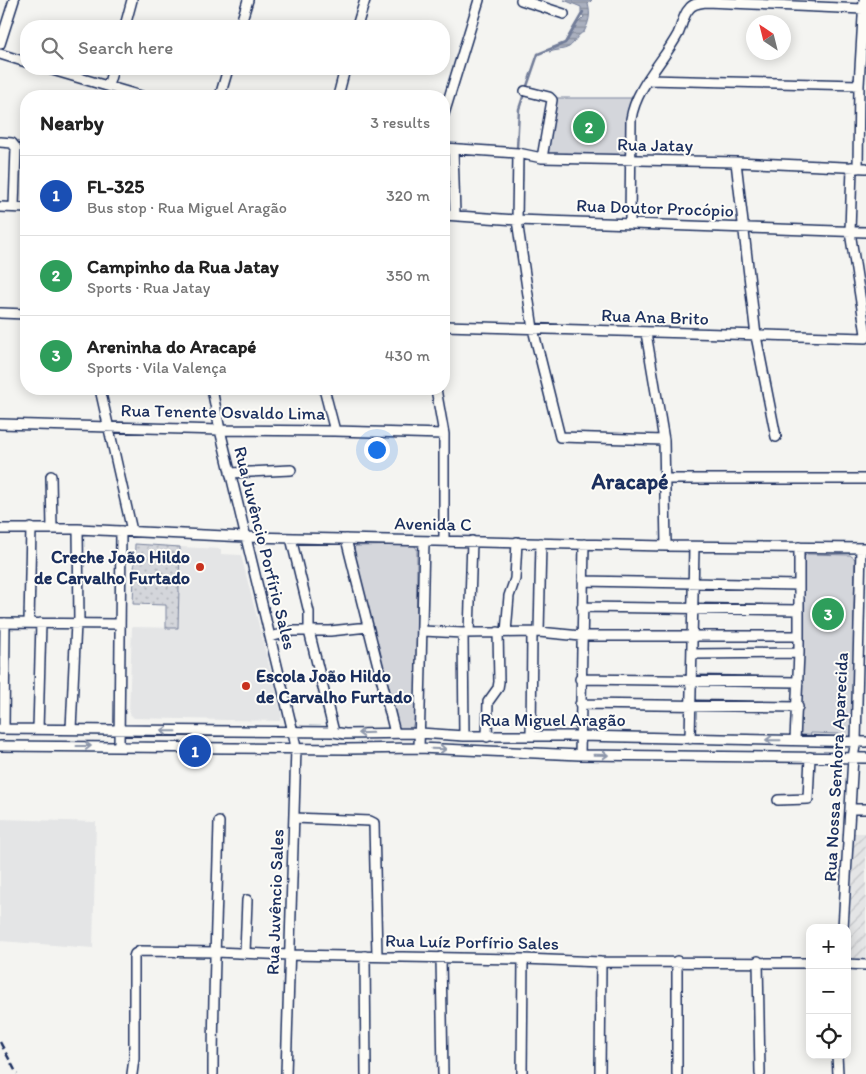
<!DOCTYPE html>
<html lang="en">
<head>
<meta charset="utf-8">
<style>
  :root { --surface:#fff; --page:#f6f6f6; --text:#222; --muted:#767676; --line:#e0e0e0; --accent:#c8321e }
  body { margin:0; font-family:Itim,sans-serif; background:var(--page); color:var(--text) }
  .controls { position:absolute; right:15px; bottom:15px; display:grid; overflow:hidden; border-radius:10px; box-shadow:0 2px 12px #0003 }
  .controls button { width:45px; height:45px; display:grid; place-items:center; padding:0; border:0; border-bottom:1px solid var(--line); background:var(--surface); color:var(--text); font:25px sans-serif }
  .compass { position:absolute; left:746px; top:15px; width:45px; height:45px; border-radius:50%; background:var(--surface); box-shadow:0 2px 12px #0003; rotate:325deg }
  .you { position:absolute; left:376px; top:449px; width:18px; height:18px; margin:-12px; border:4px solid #fff; border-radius:50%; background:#1a73e8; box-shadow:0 0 0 8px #1a73e833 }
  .badge { display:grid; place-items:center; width:32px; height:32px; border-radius:50%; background:var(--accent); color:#fff; font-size:16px; font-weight:700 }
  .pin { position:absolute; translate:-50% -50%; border:2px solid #fff; box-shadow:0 1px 5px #0006 }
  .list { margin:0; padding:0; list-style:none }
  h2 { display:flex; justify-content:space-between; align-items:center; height:65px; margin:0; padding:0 20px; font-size:21px }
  h2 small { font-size:16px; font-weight:400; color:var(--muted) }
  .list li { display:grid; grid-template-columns:32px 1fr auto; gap:15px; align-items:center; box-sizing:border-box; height:80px; padding:0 20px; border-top:1px solid var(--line) }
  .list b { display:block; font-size:19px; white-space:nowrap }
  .list p { margin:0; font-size:16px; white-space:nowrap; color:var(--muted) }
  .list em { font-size:16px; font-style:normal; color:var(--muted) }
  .icon { flex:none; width:28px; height:28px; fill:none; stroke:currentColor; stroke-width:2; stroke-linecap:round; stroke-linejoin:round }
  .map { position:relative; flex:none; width:866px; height:1074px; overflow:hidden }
  .search { position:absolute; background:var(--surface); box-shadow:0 2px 12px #0003; left:20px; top:20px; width:430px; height:55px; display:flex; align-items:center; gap:12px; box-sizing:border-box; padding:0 18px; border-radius:20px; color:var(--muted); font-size:19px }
  .panel { position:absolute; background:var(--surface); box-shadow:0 2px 12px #0003; left:20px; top:90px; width:430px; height:305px; border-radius:20px }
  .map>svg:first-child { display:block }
</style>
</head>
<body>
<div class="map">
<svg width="866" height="1074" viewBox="0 0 866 1074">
  <defs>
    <pattern id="industrial-furrows" width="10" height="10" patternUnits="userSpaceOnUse" patternTransform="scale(1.25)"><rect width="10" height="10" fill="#e4e5e6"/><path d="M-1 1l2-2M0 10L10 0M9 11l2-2" fill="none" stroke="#c3c5c8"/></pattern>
    <pattern id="grass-dots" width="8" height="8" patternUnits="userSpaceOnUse" patternTransform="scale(1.25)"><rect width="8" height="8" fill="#d4d6db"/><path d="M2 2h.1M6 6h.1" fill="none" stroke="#b5b8be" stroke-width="1.8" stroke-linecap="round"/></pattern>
    <pattern id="water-rules" width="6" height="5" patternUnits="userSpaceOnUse" patternTransform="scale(1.25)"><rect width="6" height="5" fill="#aab0bf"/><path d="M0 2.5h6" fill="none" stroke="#8a909e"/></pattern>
  </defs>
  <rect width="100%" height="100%" fill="#f4f4f1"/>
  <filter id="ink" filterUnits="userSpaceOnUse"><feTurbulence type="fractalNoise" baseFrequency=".02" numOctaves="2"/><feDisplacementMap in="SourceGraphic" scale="10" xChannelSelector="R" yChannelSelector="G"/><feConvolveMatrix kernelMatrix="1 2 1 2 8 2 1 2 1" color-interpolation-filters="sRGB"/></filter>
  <g filter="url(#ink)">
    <path fill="#e4e5e6" d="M180,547L221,549V554L241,555L282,716L280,721L134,718L129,713L132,627L178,628Z
      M0,819L96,822L93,948L0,941Z"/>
    <path fill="url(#industrial-furrows)" d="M854,833H866V960L848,959Z"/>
    <path fill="url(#grass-dots)" stroke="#78829c" d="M135,544L180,547L178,628H166V605L133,604Z"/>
    <path fill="#d4d6db" stroke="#78829c" d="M554,98H631L628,159L544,156Z
      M414,545L417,549L416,713L412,729L403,731L399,728L353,549L356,546Z
      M807,554L850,555L855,559L852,734L848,739L841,738L840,734L811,733L810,738H804L799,733L802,559Z"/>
    <path fill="url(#water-rules)" stroke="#717c98" d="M564,0L585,1L592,0L588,4C591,15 589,22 584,32C576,35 576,42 569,47C564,50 555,50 549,52L567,42L578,23L584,17L581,13V7Z"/>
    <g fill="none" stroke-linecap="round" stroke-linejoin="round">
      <path stroke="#717c98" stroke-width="2.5" d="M526,89L538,54L565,43L583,12
        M517,149L519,109L524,94
        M522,181V165"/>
      <defs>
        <path id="minor" d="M521,0L564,14
          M125,26L132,0
          M240,26L248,0
          M357,26L365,0
          M0,44L14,0
          M0,54L26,62
          M49,69L141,96
          M649,80L859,85
          M108,86L113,69
          M525,91L549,97L552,100L542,158
          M220,96L228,69
          M338,96L345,69
          M444,114L479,0
          M0,142L12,143L16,148L14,207
          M444,148L518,153L542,158L736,162L866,168
          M453,149L455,215
          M518,153L517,220L533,329L560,437L664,440
          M736,162L756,336L776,437
          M852,167L850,232L866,334
          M858,168L859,85L864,0
          M0,207L26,208
          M444,215L517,220L866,232
          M630,224L631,119C636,87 663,62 678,34C682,26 683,15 689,9C693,3 700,3 707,2L863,9
          M0,313L26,314
          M444,326L866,338
          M646,333L664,440L666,546
          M100,389L132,531
          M212,389L220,430L293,732L296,748L286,1074
          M324,389L335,431
          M436,389L444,434V541
          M0,424L220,430L335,431L444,434
          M230,473L291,470
          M51,476L52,529
          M665,479H866
          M0,529H78L246,537L666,546L866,548
          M78,529L79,623
          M291,538L309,612V631L334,732
          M346,539L395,733
          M583,581L799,585
          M582,607L799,610
          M29,622L31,528
          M0,623L120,624
          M423,631L463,633L539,632L581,636H798
          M506,632L509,596L515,579L517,542
          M539,632L541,543
          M463,633L464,736
          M469,633L472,541
          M270,637L293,631H330L368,627
          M692,654L799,653
          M580,679L798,682
          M580,704L798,707
          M0,729L334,732L345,734L420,733L464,736H580L866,742
          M4,729L5,623
          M38,729L41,623
          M71,729L76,623
          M531,736L532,633
          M487,737L488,702L498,688L499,682L498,632
          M690,739L694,547
          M795,740L799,653V547
          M0,746L347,749L419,748L580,755L866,758
          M119,746L121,531
          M419,748L424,541
          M580,755L584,544
          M778,800L808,799L810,757
          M850,809H866
          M294,818L370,821L374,823L377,956
          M843,928L853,757L856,741L861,548
          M245,953L247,900
          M365,956L366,1074
          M441,957L443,1074
          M758,961L760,1074
          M847,964L866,965
          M837,1055L838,1074
          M132,1074L134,1059V957L135,954L140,951L216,952L289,955L523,959L601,962L810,963
          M213,1074C213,990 217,906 219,822
          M522,1074L523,959
          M600,1074L601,962
          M677,1074V961"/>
      </defs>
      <use href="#minor" stroke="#1b2f5e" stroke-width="12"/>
      <use href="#minor" stroke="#fdfcf7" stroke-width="9"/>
      <path stroke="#1b2f5e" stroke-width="2.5" stroke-dasharray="8 4" stroke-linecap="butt" d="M0,1042L17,1074"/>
    </g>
    <defs><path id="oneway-shaft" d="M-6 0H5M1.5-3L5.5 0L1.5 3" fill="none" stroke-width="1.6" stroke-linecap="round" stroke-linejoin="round" transform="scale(1.25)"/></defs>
    <g stroke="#8c96aa">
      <use href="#oneway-shaft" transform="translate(168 731) rotate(-179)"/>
      <use href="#oneway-shaft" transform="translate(365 733) rotate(178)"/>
      <use href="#oneway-shaft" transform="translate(773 740) rotate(-179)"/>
      <use href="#oneway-shaft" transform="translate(84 746)"/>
      <use href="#oneway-shaft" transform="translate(439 749) rotate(2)"/>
      <use href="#oneway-shaft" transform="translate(601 755) rotate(1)"/>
    </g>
  </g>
  <g fill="#c8321e" stroke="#fdfcf7" stroke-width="2">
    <circle cx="200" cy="567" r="5"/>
    <circle cx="246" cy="686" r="5"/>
  </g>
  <g text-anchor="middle" stroke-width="4" stroke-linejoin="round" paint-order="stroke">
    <g font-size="18" fill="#1b2f5e" stroke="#fdfcf7">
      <text transform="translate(655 145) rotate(1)" y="6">Rua Jatay</text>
      <text transform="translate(655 208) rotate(2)" y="6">Rua Doutor Procópio</text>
      <text transform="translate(655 317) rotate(2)" y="6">Rua Ana Brito</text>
      <text transform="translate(223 412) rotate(1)" y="6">Rua Tenente Osvaldo Lima</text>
      <text transform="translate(433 524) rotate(1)" y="6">Avenida C</text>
      <text transform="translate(265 548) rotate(76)" y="6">Rua Juvêncio Porfírio Sales</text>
      <text x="553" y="726">Rua Miguel Aragão</text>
      <text transform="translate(836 767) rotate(-87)" y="6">Rua Nossa Senhora Aparecida</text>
      <text transform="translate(275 902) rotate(-88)" y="6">Rua Juvêncio Sales</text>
      <text transform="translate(472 942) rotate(1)" y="6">Rua Luíz Porfírio Sales</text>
    </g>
    <g font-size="18" font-weight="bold" fill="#1b2f5e" stroke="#fdfcf7" text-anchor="end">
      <text x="190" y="563">Creche João Hildo<tspan x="190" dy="21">de Carvalho Furtado</tspan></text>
      <text x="256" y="682" text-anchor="start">Escola João Hildo<tspan x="256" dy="21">de Carvalho Furtado</tspan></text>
    </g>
    <g font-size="22" font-weight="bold" fill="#1b2f5e" stroke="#fdfcf7">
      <text x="630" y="489">Aracapé</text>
    </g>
  </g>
</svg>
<div class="controls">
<button>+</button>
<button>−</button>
<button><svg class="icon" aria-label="locate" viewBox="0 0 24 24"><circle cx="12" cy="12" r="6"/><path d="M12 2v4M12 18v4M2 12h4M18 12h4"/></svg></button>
</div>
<svg class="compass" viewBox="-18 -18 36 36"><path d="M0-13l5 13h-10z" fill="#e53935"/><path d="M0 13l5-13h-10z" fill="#767676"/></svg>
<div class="you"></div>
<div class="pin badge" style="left:195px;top:751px;background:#1a4fb4">1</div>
<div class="pin badge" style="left:589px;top:127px;background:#2e9e5b">2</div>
<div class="pin badge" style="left:828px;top:614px;background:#2e9e5b">3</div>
<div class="search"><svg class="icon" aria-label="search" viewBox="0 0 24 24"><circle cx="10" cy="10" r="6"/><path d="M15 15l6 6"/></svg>Search here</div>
<section class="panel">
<h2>Nearby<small>3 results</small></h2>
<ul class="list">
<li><span class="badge" style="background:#1a4fb4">1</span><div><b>FL-325</b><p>Bus stop · Rua Miguel Aragão</p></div><em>320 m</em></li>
<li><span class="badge" style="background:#2e9e5b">2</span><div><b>Campinho da Rua Jatay</b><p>Sports · Rua Jatay</p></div><em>350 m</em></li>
<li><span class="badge" style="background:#2e9e5b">3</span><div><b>Areninha do Aracapé</b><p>Sports · Vila Valença</p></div><em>430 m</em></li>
</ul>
</section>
</div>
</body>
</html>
